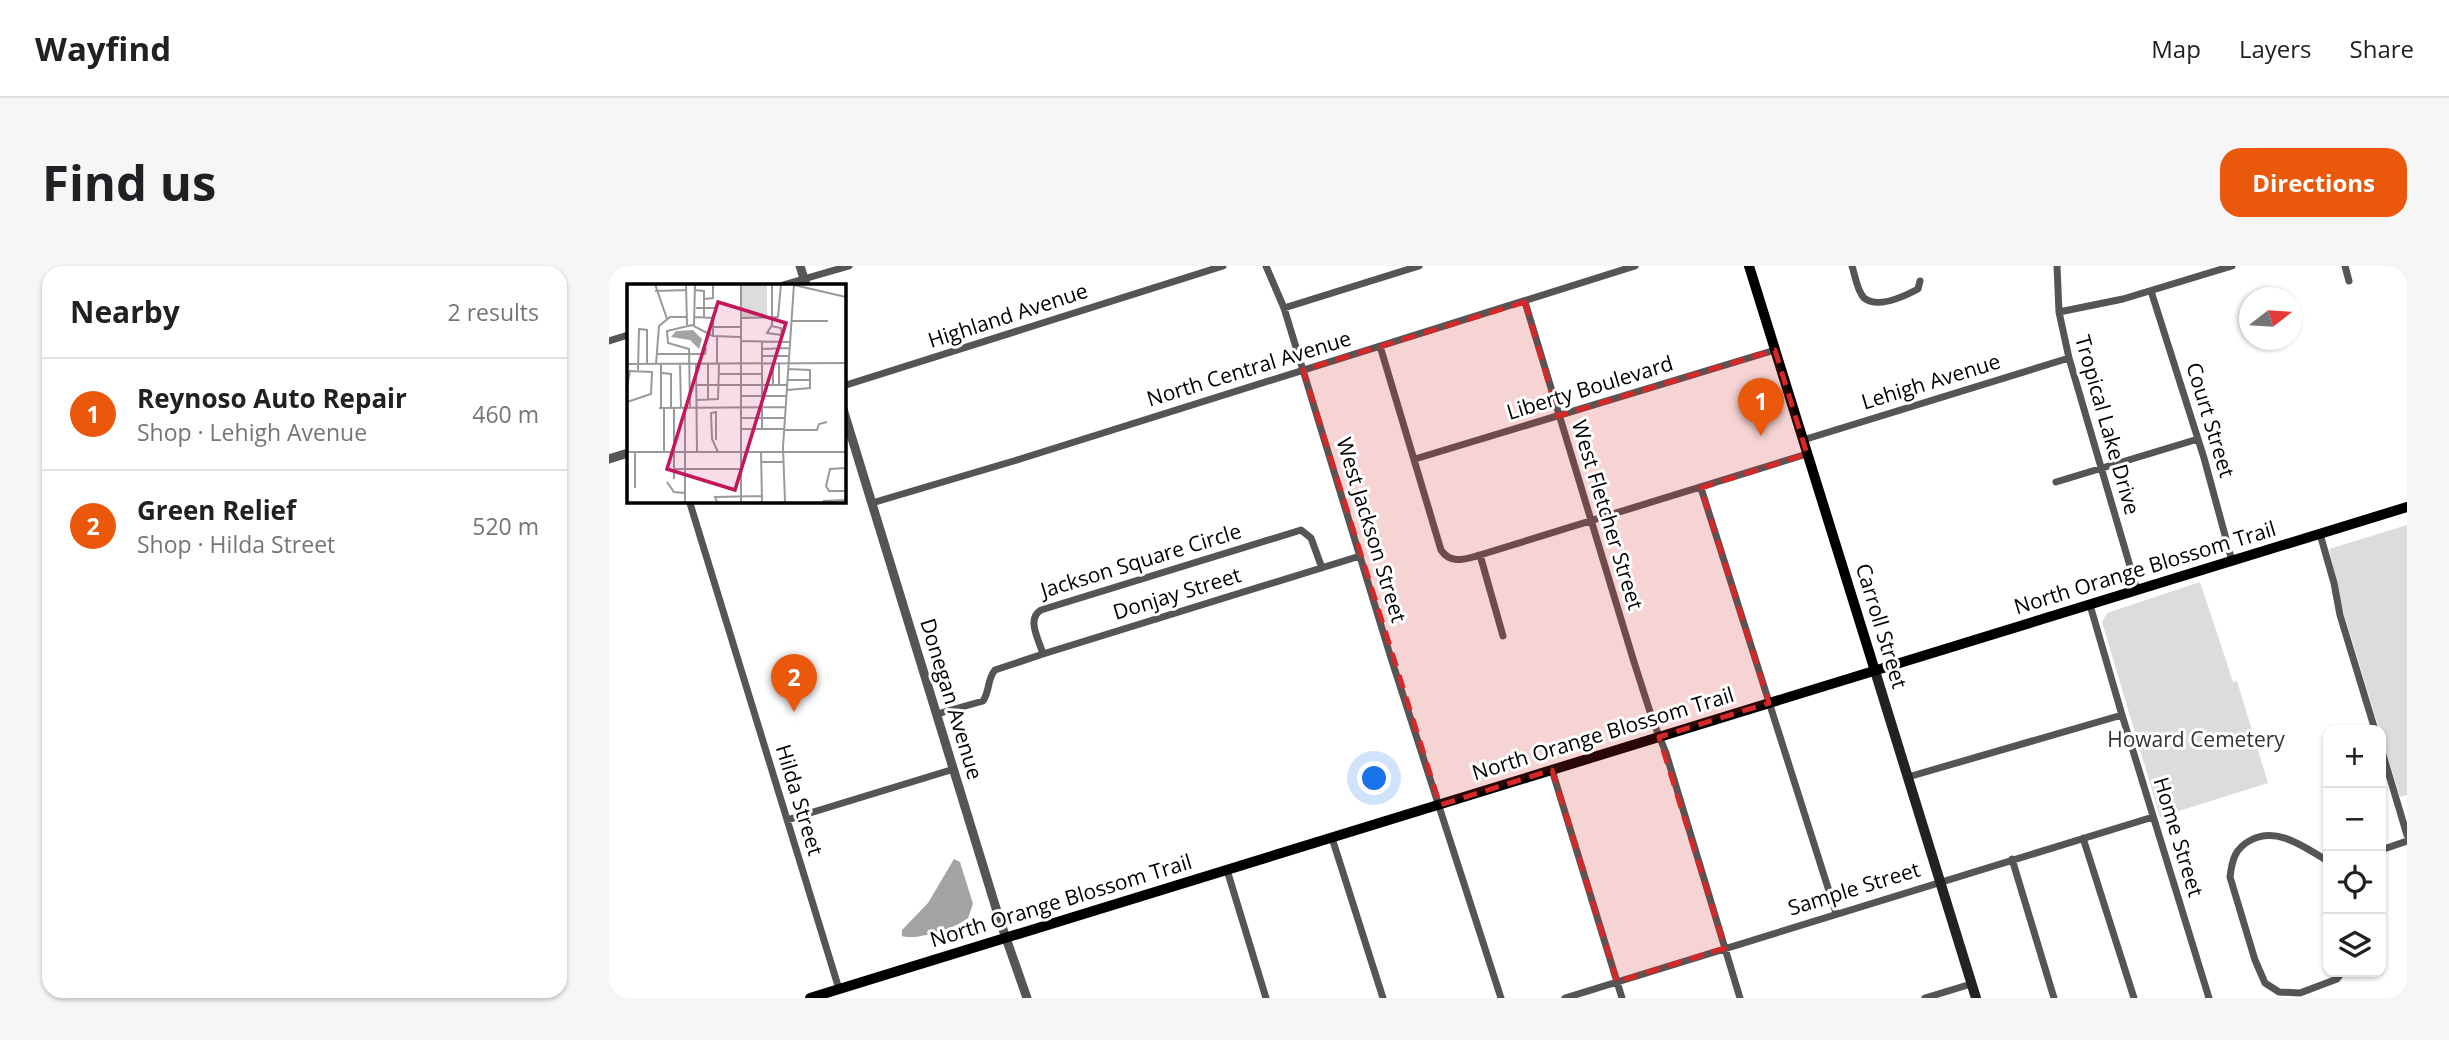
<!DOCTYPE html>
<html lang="en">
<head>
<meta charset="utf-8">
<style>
  :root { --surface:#fff; --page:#f6f6f6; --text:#202124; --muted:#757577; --line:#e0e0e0; --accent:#ea580c }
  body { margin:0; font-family:"Open Sans",sans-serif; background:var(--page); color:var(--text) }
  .controls { position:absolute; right:21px; bottom:21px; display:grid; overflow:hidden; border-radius:14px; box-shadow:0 2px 5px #0004 }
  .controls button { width:63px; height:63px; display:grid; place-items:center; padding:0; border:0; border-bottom:2px solid var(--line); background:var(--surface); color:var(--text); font:35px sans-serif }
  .compass { position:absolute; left:1630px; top:21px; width:63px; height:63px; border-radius:50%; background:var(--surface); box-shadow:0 2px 5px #0004; rotate:73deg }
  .you { position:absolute; left:766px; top:513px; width:24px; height:24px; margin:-18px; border:5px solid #fff; border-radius:50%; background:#1a73e8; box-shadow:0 0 0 10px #1a73e833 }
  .badge { display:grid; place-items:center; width:46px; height:46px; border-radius:50%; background:var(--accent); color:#fff; font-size:23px; font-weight:700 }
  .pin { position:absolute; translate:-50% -58px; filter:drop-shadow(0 2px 4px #0008) }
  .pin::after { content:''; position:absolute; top:37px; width:24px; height:21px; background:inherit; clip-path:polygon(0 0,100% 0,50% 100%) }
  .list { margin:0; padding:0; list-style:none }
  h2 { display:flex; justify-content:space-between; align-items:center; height:91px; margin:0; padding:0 28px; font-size:30px }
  h2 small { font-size:23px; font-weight:400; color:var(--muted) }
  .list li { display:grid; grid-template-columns:46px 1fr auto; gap:21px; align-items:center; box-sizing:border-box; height:112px; padding:0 28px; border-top:2px solid var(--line) }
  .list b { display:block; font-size:26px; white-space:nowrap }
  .list p { margin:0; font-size:23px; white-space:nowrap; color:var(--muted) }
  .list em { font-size:23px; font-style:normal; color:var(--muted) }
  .icon { flex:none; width:38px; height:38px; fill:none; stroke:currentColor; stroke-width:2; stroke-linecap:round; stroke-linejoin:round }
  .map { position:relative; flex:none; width:1798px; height:732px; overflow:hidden; border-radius:21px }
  header { display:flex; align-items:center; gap:42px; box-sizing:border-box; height:98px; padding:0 35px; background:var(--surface); border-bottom:2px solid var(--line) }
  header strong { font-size:33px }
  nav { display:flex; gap:38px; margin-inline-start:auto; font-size:24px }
  .intro { display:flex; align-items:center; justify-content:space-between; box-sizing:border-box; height:168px; padding:0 42px }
  h1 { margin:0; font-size:49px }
  .button { padding:18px 32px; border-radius:21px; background:var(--accent); color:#fff; font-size:24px; font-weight:700 }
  main { display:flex; gap:42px; padding:0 42px }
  aside { flex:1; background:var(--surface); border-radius:21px; box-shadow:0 2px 5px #0004 }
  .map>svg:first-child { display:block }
</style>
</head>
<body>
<header>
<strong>Wayfind</strong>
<nav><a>Map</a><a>Layers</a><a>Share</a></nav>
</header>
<div class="intro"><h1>Find us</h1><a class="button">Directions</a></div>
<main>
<aside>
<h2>Nearby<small>2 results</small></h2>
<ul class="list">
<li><span class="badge">1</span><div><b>Reynoso Auto Repair</b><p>Shop · Lehigh Avenue</p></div><em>460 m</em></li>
<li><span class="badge">2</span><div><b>Green Relief</b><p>Shop · Hilda Street</p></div><em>520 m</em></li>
</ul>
</aside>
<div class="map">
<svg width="1798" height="732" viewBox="0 0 1798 732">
  <rect width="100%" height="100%" fill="#fff"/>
  <path fill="#dcdcdc" d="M1798,259V529L1791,531L1735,348L1720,283Z
    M1591,316L1624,416L1628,415L1659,517L1551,551L1493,356L1498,347Z"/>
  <path fill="#a3a3a3" d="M345,593L351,596L364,638L359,652C347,662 307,675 293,670V664L319,637Z"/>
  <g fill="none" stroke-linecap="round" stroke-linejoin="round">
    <path stroke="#555" stroke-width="7" d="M657,0L675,42L782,392L892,732
      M1243,0C1246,9 1248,25 1255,32C1269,43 1296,30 1309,23L1311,15
      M1448,0L1450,46L1460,92L1528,324
      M1736,0L1740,15
      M174,19L240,0
      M1542,25L1595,192L1623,295
      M916,36L1025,396L1044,455L1057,487L1131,732
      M675,42L810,0
      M1450,46L1514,33L1623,0
      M0,75L19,69
      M771,80L832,284C842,299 856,293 871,289L1198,188
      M234,120L614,0
      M1194,174L1460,92
      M806,193L1166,84
      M1447,216L1589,173
      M1092,222L1227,647
      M80,234L230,723
      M263,237L408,194L1026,0
      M1711,268L1725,317L1731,349L1766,464
      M871,289L894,370
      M1481,339L1513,449L1600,732
      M434,388L751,290
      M328,448L374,435C381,425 378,413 386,404L434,388C430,374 417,353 432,344L692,264L702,272L713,302
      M1772,482L1798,569
      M943,504L1013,732
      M1299,511L1513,449
      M178,554L345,503
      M723,572L774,732
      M1474,572L1525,732
      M1772,584L1798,575
      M1403,593L1445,732
      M1719,595C1696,582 1669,560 1642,574C1626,582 1623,594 1621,611L1646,694L1656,717L1670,726L1691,727L1728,713L1733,706
      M618,604L657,732
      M956,732L1544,551
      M1316,732L1362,718"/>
    <path stroke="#555" stroke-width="9" d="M191,0L197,19
      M234,143L390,652L418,732
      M0,193L19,187"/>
    <path stroke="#222" stroke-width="10" d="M1266,405L1367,732"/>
    <path stroke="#000" stroke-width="10" d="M1140,0L1266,405
      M201,732L1798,241"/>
  </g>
  <path fill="#d62828" fill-opacity="0.2" stroke="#d62828" stroke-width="5" stroke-dasharray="14 9" stroke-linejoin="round" d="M916,36L949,150L1166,84L1198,188L1092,222L1160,437L1050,471L1116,682L1008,716L943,504L831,539L694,104Z"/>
  <g text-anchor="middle" stroke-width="6" stroke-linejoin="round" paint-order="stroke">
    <g font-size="21" fill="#000" stroke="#fff">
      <text transform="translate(399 50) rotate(-18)" y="7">Highland Avenue</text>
      <text transform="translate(640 103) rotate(-17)" y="7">North Central Avenue</text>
      <text transform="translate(1322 116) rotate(-17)" y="7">Lehigh Avenue</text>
      <text transform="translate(981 122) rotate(-17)" y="7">Liberty Boulevard</text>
      <text transform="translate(1601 154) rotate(73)" y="7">Court Street</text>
      <text transform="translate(1498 159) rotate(74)" y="7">Tropical Lake Drive</text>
      <text transform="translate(998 249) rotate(73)" y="7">West Fletcher Street</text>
      <text transform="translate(762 264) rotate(73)" y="7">West Jackson Street</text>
      <text transform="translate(532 295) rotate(-17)" y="7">Jackson Square Circle</text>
      <text transform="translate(1536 302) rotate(-17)" y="7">North Orange Blossom Trail</text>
      <text transform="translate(568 328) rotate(-17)" y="7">Donjay Street</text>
      <text transform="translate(1272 360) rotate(73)" y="7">Carroll Street</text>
      <text transform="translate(342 433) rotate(73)" y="7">Donegan Avenue</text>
      <text transform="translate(994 468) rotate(-17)" y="7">North Orange Blossom Trail</text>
      <text transform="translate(190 534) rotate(73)" y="7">Hilda Street</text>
      <text transform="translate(1569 571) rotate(73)" y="7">Home Street</text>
      <text transform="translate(1245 623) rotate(-17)" y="7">Sample Street</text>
      <text transform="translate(452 635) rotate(-17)" y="7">North Orange Blossom Trail</text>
    </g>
    <g font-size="21" fill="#333" stroke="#fff">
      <text x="1587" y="481">Howard Cemetery</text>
    </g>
  </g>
  <g transform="translate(18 18)">
    <rect width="219" height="219" fill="#fff"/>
    <path d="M115,0H140V34H115Z" fill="#dcdcdc"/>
    <path d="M66,46L75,55L72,65L63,56L44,53L49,47Z" fill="#a3a3a3"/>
    <path fill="none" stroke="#999" stroke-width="2" d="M28,0L40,35M59,0L60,41M114,0V218M167,1L219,13M68,6L77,7V33M28,7L60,6M77,15L86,14V0M69,24H91M68,33L86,34V52M114,34L151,33L154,0M164,37H201M67,41L68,0M144,42L154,44L155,51L140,49L145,41V0M86,43H114M90,52V79M114,57L163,58M135,57V145M135,65L162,64M29,70H78L79,64M135,72H161M69,79L70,168M146,79V101M0,80L219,79M29,80L32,42L43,33H59M34,81V124M53,81L54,124M11,86L12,45L20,46V80M35,89L44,90V124M92,90H135M160,96H183M70,101H160M152,101V79M0,102L3,87L25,88L24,110L0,118M160,106L183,104V86L161,85M114,112H159M70,116L91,115L92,79M81,116V80M32,124L159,123M37,124V168M47,124V195M58,124V218M63,124L62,65L41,59L40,47L65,41L86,52L114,53M89,127V156M89,128L84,129L85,155L91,168M114,134H157M114,145H157M157,146H190L192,140L200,138M134,167L135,218M0,168H219M8,168V204M134,178H156M219,184L203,185L199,202L202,207H219M47,185H114M40,198L47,208L58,209M196,217L219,216M90,218L88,213L135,212M158,218L156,163L167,0"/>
    <path fill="#c2185b" fill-opacity="0.15" stroke="#c2185b" stroke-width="3.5" d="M91,18L159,39L108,206L40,185Z"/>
    <rect width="219" height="219" fill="none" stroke="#000" stroke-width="3.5"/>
  </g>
</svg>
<div class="controls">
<button>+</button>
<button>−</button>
<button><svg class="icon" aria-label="locate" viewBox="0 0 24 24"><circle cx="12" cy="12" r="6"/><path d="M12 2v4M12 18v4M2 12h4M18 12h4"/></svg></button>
<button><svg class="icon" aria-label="layers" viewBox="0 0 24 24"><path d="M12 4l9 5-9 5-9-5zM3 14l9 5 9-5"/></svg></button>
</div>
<svg class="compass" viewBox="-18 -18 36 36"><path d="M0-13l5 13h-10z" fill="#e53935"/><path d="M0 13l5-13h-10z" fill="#757577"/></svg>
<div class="you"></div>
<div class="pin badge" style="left:1152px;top:170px">1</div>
<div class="pin badge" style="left:185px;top:446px">2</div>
</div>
</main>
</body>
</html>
